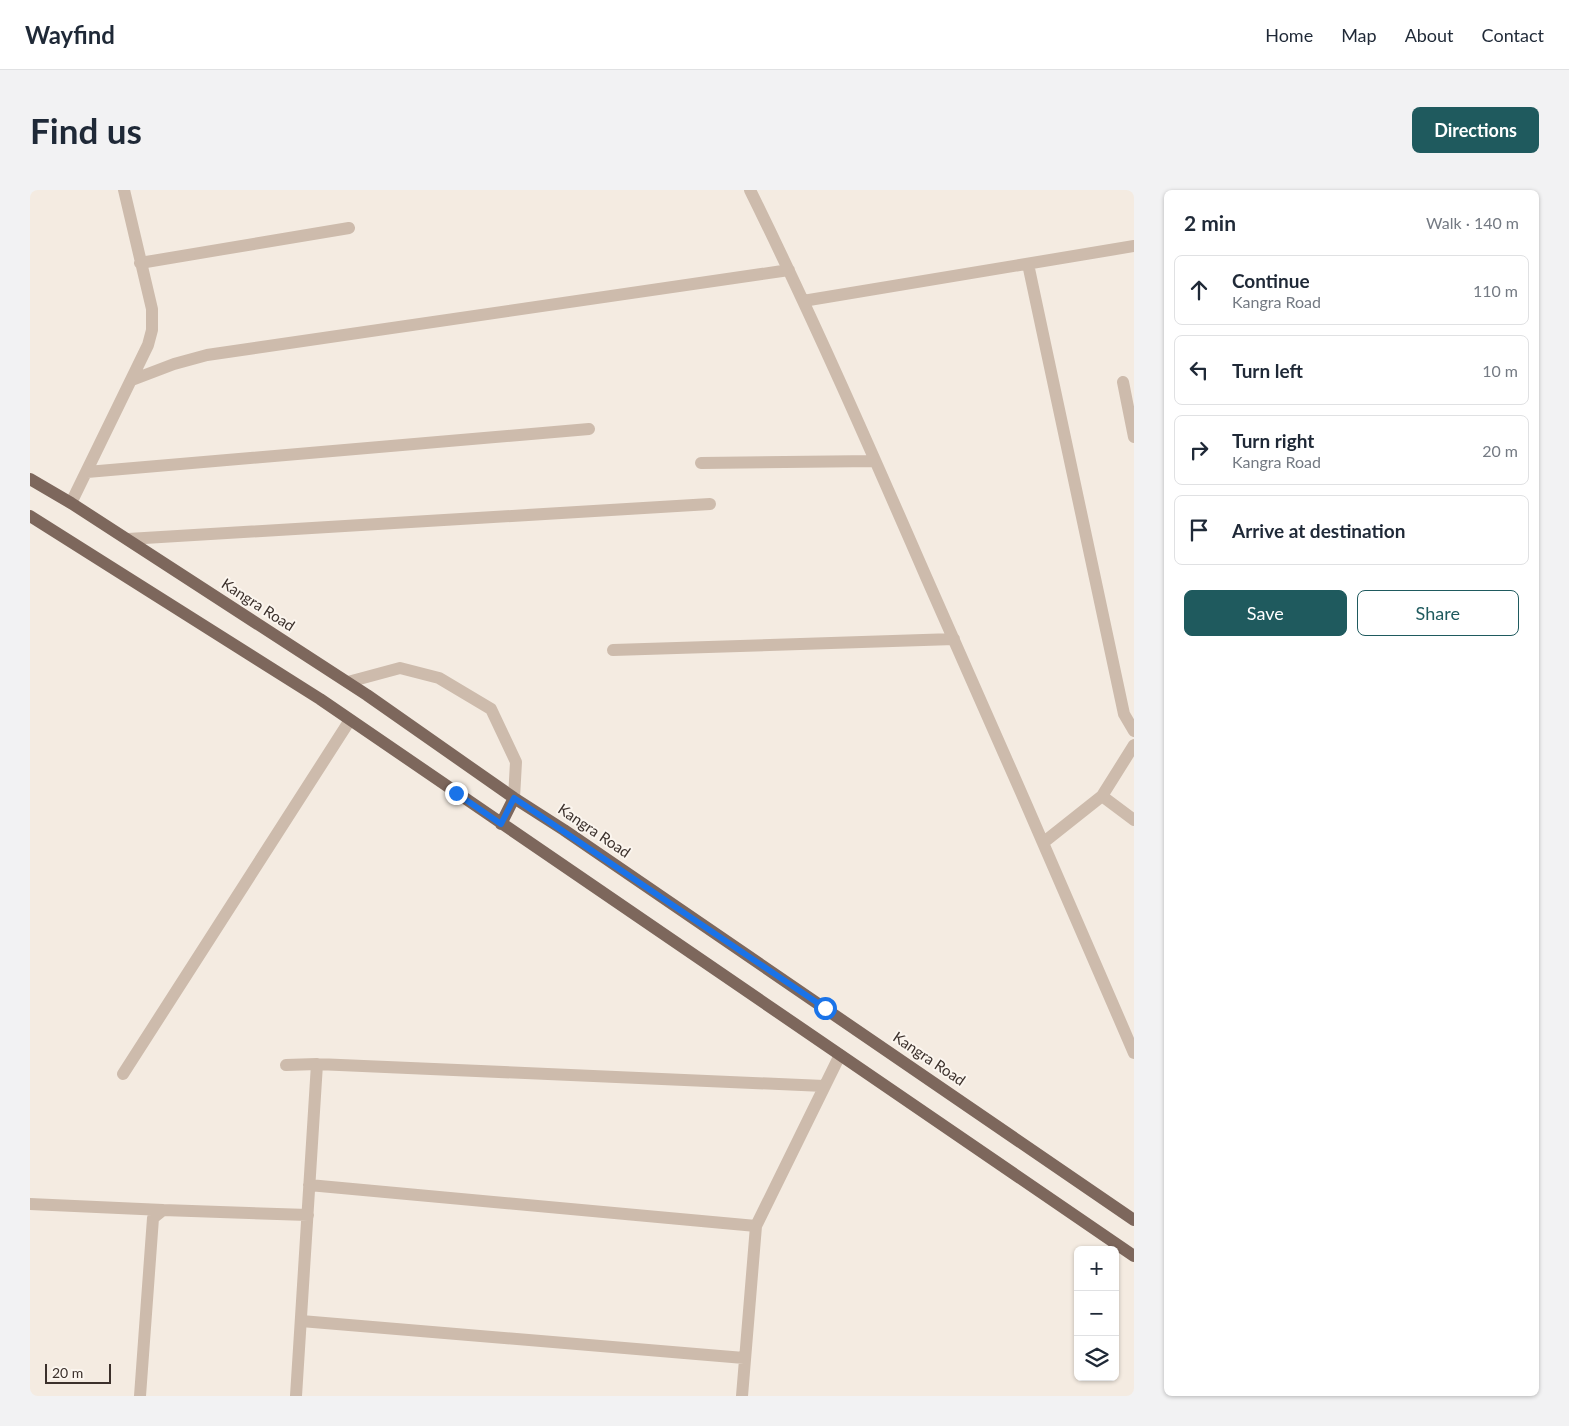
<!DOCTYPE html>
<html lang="en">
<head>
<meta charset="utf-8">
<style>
  :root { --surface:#fff; --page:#f2f2f3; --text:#1f2937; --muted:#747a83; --line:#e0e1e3; --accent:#1f5a5e }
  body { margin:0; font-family:Lato,sans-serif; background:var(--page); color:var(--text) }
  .controls { position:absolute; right:15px; bottom:15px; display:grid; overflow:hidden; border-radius:8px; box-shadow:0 1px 4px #0004 }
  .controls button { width:45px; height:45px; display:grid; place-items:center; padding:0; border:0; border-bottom:1px solid var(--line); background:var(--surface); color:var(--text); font:25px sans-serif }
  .scale { position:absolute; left:15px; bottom:12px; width:66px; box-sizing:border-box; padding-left:5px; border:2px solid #3b302b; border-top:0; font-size:14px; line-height:18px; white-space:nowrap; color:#3b302b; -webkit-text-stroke:4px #fbf5ee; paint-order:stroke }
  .stop { position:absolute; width:15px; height:15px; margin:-11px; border:4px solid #1a73e8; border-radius:50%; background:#fff }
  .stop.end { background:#1a73e8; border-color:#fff; box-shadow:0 1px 5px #0008 }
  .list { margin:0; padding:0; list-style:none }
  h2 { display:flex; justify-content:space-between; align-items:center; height:65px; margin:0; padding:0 20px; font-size:21px }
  h2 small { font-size:16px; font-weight:400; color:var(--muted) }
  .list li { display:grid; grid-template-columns:32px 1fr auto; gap:15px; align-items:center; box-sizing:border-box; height:70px; margin:0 10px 10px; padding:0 10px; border:1px solid var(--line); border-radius:8px }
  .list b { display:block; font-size:19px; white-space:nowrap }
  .list p { margin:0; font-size:16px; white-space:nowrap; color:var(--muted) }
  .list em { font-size:16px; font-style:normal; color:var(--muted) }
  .actions { display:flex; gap:10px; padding:15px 20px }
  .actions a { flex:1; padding:11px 0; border:1px solid var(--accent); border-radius:8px; text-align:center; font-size:18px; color:var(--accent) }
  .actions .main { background:var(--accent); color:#fff }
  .icon { flex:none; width:28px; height:28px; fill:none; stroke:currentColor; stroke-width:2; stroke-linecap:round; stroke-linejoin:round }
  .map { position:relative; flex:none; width:1104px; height:1206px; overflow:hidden; border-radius:8px }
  header { display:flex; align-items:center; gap:30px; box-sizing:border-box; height:70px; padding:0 25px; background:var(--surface); border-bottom:1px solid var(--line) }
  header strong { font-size:24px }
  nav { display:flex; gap:28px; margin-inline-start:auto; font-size:18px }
  .intro { display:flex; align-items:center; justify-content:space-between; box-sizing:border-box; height:120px; padding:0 30px }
  h1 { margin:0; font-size:35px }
  .button { padding:12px 22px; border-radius:8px; background:var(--accent); color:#fff; font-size:18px; font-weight:700 }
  main { display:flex; gap:30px; padding:0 30px }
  aside { flex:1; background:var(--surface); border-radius:8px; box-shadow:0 1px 4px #0004 }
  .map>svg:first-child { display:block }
</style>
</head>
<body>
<header>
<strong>Wayfind</strong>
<nav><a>Home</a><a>Map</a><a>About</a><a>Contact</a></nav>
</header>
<div class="intro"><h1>Find us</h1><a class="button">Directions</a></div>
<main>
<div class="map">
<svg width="1104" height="1206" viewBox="0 0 1104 1206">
  <rect width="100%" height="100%" fill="#f4ebe1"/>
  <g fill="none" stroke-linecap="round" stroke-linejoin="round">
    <path stroke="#cdbbac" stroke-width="12" d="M720,0C783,128 840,258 897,389C967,547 1036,704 1104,863
      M110,73L319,38
      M998,74L1094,524L1104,541
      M773,111L1104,56
      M102,190L144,174L177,165L759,80
      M1093,192L1104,247
      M671,273L845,271
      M57,282L559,239
      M41,313L118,155L122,140V119L94,0
      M98,349L680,314
      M583,460L924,449
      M318,492L370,478L409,488L461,519L486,572L484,608
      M1072,606L1104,630
      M1014,652L1072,606L1104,555
      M256,875L287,874L794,896
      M93,884L320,530
      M279,995L726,1036
      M0,1014L133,1020
      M271,1131L714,1168
      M110,1206L123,1028L133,1020L278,1025
      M266,1206L287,874
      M712,1206L726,1036L810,865"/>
    <path stroke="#7d675c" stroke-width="12" d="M0,289L41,313L337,505L484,608L534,640L1104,1030
      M0,326L290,509L1104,1066
      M471,634L484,608"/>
  </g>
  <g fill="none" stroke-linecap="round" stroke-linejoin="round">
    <path stroke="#1a73e8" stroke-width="6" d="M426,603L471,634L484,608L795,818"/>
  </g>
  <g text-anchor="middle" stroke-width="4" stroke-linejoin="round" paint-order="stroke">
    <g font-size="15" fill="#3b302b" stroke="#fbf5ee">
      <text transform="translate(228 415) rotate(33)" y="5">Kangra Road</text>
      <text transform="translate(564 641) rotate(34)" y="5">Kangra Road</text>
      <text transform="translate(899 869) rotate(34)" y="5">Kangra Road</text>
    </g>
  </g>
</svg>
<div class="controls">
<button>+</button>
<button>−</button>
<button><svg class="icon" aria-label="layers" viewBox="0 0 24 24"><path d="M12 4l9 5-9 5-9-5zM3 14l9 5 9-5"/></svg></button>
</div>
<div class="scale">20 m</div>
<div class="stop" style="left:795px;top:818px"></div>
<div class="stop end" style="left:426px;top:603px"></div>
</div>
<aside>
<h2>2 min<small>Walk · 140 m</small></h2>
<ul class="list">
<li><svg class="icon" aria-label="ahead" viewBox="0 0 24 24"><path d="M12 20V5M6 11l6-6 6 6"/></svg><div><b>Continue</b><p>Kangra Road</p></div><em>110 m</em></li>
<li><svg class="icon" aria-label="left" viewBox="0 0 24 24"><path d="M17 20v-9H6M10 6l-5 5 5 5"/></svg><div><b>Turn left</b></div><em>10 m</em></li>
<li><svg class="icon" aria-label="right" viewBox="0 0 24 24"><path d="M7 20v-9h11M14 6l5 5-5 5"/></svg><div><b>Turn right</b><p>Kangra Road</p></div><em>20 m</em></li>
<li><svg class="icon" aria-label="arrive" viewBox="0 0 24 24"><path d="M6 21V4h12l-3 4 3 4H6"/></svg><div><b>Arrive at destination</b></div></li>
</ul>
<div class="actions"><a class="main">Save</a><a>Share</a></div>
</aside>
</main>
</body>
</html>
